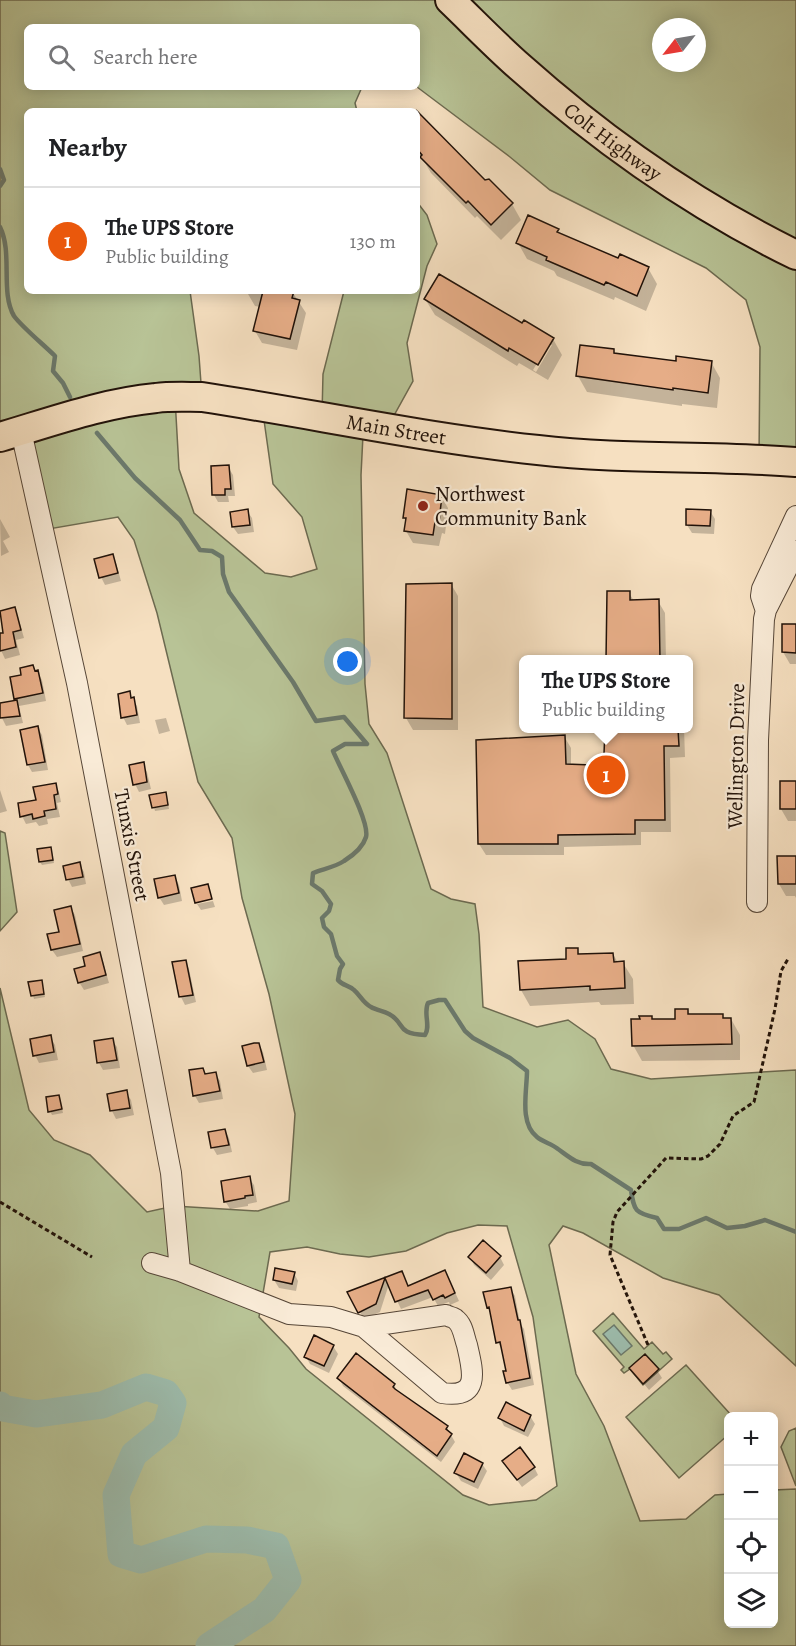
<!DOCTYPE html>
<html lang="en">
<head>
<meta charset="utf-8">
<style>
  :root { --surface:#fff; --page:#f2f2f2; --text:#202124; --muted:#757577; --line:#e0e0e0; --accent:#ea580c }
  body { margin:0; font-family:Alegreya,serif; background:var(--page); color:var(--text) }
  .controls { position:absolute; right:18px; bottom:18px; display:grid; overflow:hidden; border-radius:9px; box-shadow:0 3px 15px #0003 }
  .controls button { width:54px; height:54px; display:grid; place-items:center; padding:0; border:0; border-bottom:2px solid var(--line); background:var(--surface); color:var(--text); font:30px sans-serif }
  .compass { position:absolute; left:652px; top:18px; width:54px; height:54px; border-radius:50%; background:var(--surface); box-shadow:0 3px 15px #0003; rotate:239deg }
  .you { position:absolute; left:348px; top:662px; width:21px; height:21px; margin:-15px; border:4px solid #fff; border-radius:50%; background:#1a73e8; box-shadow:0 0 0 9px #1a73e833 }
  .badge { display:grid; place-items:center; width:39px; height:39px; border-radius:50%; background:var(--accent); color:#fff; font-size:20px; font-weight:700 }
  .pin { position:absolute; translate:-50% -50%; border:3px solid #fff; box-shadow:0 2px 6px #0006 }
  .popup { position:absolute; left:519px; top:655px; width:174px; height:78px; box-sizing:border-box; display:grid; place-content:center; border-radius:9px; background:var(--surface); filter:drop-shadow(0 2px 4px #0005); font-size:20px; white-space:nowrap; color:var(--muted) }
  .popup b { font-size:22px; color:var(--text) }
  .popup::after { content:''; position:absolute; left:50%; top:100%; margin-left:-12px; border:12px solid transparent; border-top-color:var(--surface) }
  .list { margin:0; padding:0; list-style:none }
  h2 { display:flex; justify-content:space-between; align-items:center; height:78px; margin:0; padding:0 24px; font-size:26px }
  h2 small { font-size:20px; font-weight:400; color:var(--muted) }
  .list li { display:grid; grid-template-columns:39px 1fr auto; gap:18px; align-items:center; box-sizing:border-box; height:108px; padding:0 24px; border-top:2px solid var(--line) }
  .list b { display:block; font-size:22px; white-space:nowrap }
  .list p { margin:0; font-size:20px; white-space:nowrap; color:var(--muted) }
  .list em { font-size:20px; font-style:normal; color:var(--muted) }
  .icon { flex:none; width:33px; height:33px; fill:none; stroke:currentColor; stroke-width:2; stroke-linecap:round; stroke-linejoin:round }
  .map { position:relative; flex:none; width:796px; height:1646px; overflow:hidden }
  .search { position:absolute; background:var(--surface); box-shadow:0 3px 15px #0003; left:24px; top:24px; width:396px; height:66px; display:flex; align-items:center; gap:15px; box-sizing:border-box; padding:0 21px; border-radius:9px; color:var(--muted); font-size:22px }
  .panel { position:absolute; background:var(--surface); box-shadow:0 3px 15px #0003; left:24px; top:108px; width:396px; height:186px; border-radius:9px }
  .map>svg:first-child { display:block }
</style>
</head>
<body>
<div class="map">
<svg width="796" height="1646" viewBox="0 0 796 1646">
  <rect width="100%" height="100%" fill="#f6e0c1"/>
  <filter id="stains"><feTurbulence type="fractalNoise" baseFrequency=".00333" numOctaves="4"/><feColorMatrix values="0 0 0 0 .2 0 0 0 0 .09 0 0 0 0 .02 0 0 0 .5 -.17"/></filter>
  <radialGradient id="worn" r=".72"><stop offset=".6" stop-color="#630" stop-opacity="0"/><stop offset="1" stop-color="#630" stop-opacity=".3"/></radialGradient>
  <path fill="#b8c396" stroke="#6c6a50" stroke-width="1.5" fill-rule="evenodd" d="M0,0H796V462L759,459L760,347L746,300L706,268L550,190L510,157L417,87V27H27V87H362L355,103L357,111H27V291H190L199,356L202,397L175,398L179,469L194,513L265,573L291,577L317,569L302,517L273,484L262,406L322,415L323,374L344,291H417V202L427,215L437,244L427,266L407,343L413,381L387,428L363,435L361,475L365,684L369,724L387,753L431,889L451,899L475,904L479,934L483,1007L537,1027L568,1020L595,1039L611,1069L651,1079L796,1070V1366L719,1295L663,1278L583,1233L563,1226L549,1245L576,1374L604,1426L640,1521L686,1519L715,1495L728,1494V1624H774V1490L796,1489V1646H0V988L29,1110L54,1140L90,1155L147,1212L174,1206L258,1211L289,1201L295,1114L269,994L242,898L232,838L198,782L157,613L134,540L118,517L43,530L21,431L0,437ZM661,27H697V63H661ZM478,1225L507,1226L533,1317L557,1486L536,1500L489,1505L463,1495L306,1369L289,1348L259,1317L270,1252L307,1247L340,1254L369,1257L406,1251L447,1233Z
    M0,831L5,833L17,912L0,931Z
    M613,1313L644,1349L652,1342L663,1354L666,1352L672,1359L643,1385L630,1369L624,1373L621,1370L624,1367L593,1331Z
    M686,1365L732,1416H728V1435L679,1478L626,1417Z
    M796,1428V1486L781,1447L789,1431Z"/>
  <path fill="#9dbdae" stroke="#6b796c" stroke-width="1.5" d="M614,1325L632,1346L621,1355L603,1334Z"/>
  <path fill="#0003" fill-rule="evenodd" d="M417,113L485,182L512,204L521,220L501,240L477,216L475,218L431,173L425,163L417,154Z
    M558,230L561,235L619,260L648,268L657,284L646,311L615,297L614,300L557,276L554,271L527,259L518,243Z
    M249,291H284L293,293L306,313L297,350L262,343L255,331L261,307L255,306L248,294Z
    M425,299L523,325L553,339L562,355L548,380L519,363L517,366L435,315ZM548,345H552L536,372L533,370Z
    M613,351L616,355L677,363L711,362L720,378L717,408L682,404V406L587,392L578,376Z
    M228,467L233,475L235,496H228L229,502H218L214,495Z
    M441,496L448,508L445,534L442,533L439,546L413,543L406,531L407,522L404,518Z
    M247,511L252,518L254,532L238,534L233,527Z
    M710,511L715,519L714,534L692,533L687,525Z
    M0,519L10,537L3,541L9,552L1,556Z
    M112,556L116,563L121,581L105,585L101,577Z
    M451,584L458,596V730H413L406,718Z
    M629,593L634,601H658L665,613L666,660H607Z
    M14,609L18,617L24,638L16,640L20,655L5,659L0,648V635L5,634L0,613Z
    M783,626H796V664H790L783,652Z
    M37,672L42,680L46,701L19,706L23,723L6,726L2,718L0,704L18,702L16,698Z
    M129,693L137,706L140,723L127,725L123,717Z
    M166,718L170,731L159,734L155,720Z
    M38,728L42,735L48,770L32,772L28,765Z
    M606,728H684L685,757L670,758L671,832H641V845L564,847V855H486L479,844L564,736L571,748V766H592L606,755Z
    M143,764L147,772L151,789L139,792L135,784Z
    M796,782V821H788L781,809Z
    M55,784L59,792L61,802L57,803L60,817L47,819L48,824L39,826L36,822L26,824L22,816Z
    M0,790L7,811L0,813Z
    M151,796L167,797L169,809L155,811Z
    M52,852L54,863L42,865L40,862Z
    M796,858V898L795,896H786L779,884Z
    M79,864L84,872L86,884L72,887L68,879Z
    M175,877L179,885L182,901L164,905L159,897Z
    M213,901L215,907L201,910L197,904Z
    M70,907L75,915L83,951L57,957L52,950Z
    M577,949L580,956L613,954L618,963H623L633,979L634,1004L601,1005L599,1002L530,1006L521,990L520,963L568,960Z
    M99,954L103,962L109,983L84,990L79,982L87,968Z
    M185,961L189,969L196,1002L185,1005L181,997L174,963Z
    M41,982L45,997L34,999L30,984Z
    M688,1010L690,1015H722L724,1019H731L740,1035V1060L642,1061L633,1045L651,1017L653,1021L677,1020Z
    M50,1037L55,1045L58,1060L39,1063L35,1055Z
    M112,1040L117,1047L120,1068L103,1070L99,1063L95,1042Z
    M259,1044L263,1052L267,1070L253,1073L248,1066Z
    M203,1069L206,1075L215,1073L220,1081L223,1099L199,1103L195,1096L191,1072Z
    M126,1092L131,1100L134,1115L116,1119L112,1111L108,1096Z
    M59,1096L63,1113L52,1115L50,1111Z
    M225,1130L229,1138L232,1152L217,1155L213,1148Z
    M249,1178L254,1185L257,1202L248,1204V1206L230,1209L225,1201Z
    M470,1257H500L504,1265L491,1280L474,1265Z
    M294,1273L298,1281L296,1291L279,1288L274,1280Z
    M402,1273L409,1288L449,1279L459,1301L450,1305L449,1302L438,1306L433,1297L401,1309L389,1284L380,1312L364,1319L349,1293Z
    M510,1288L515,1296L520,1323L524,1329L534,1385L512,1390L507,1382L508,1372L502,1350L498,1342L492,1315L488,1307Z
    M333,1346L338,1354L329,1373L310,1364L306,1357Z
    M631,1368L657,1370L662,1378L649,1390Z
    M339,1378L394,1385L398,1393L447,1428L455,1442L441,1462L343,1386Z
    M530,1416L535,1424L528,1437L504,1426L500,1418Z
    M482,1464L487,1471L478,1489L461,1481L456,1473Z
    M534,1467L538,1475L522,1487L509,1469Z"/>
  <g fill="none" stroke-linecap="round" stroke-linejoin="round">
    <path stroke="#6b796c" stroke-width="4.5" d="M0,169L4,180L0,186
      M0,227C13,253 0,292 14,316C22,327 44,345 55,356L53,371L63,383L70,397
      M97,433L135,478L180,520L200,550L212,551L222,557L223,574L229,592L293,682L316,721L344,717L367,744H345L333,751C340,768 370,822 366,837C363,847 352,856 344,861C335,867 323,869 313,873L312,884L322,891L331,904L329,911L322,918L324,927L331,934L337,956L343,964L340,969L338,980C343,986 349,985 354,990C360,995 363,1003 371,1007C376,1010 383,1011 389,1014C406,1023 395,1034 425,1035C431,1026 423,1013 428,1003L439,1000H445L465,1031L473,1038L510,1058L527,1071C527,1091 519,1123 537,1137C543,1142 552,1144 558,1149C568,1156 577,1165 591,1164L631,1190C634,1211 635,1213 657,1218L664,1229H679L706,1218L727,1228L745,1226L765,1220L796,1232"/>
    <path stroke="#9dbdae" stroke-width="27" d="M0,1405L2,1408L36,1414L102,1405L146,1387L166,1393L173,1403L166,1428L134,1454L116,1495L121,1554L141,1560L206,1539L247,1540L276,1546L288,1580L264,1610L209,1646"/>
  </g>
  <path fill="#e6ad87" stroke="#211209" stroke-width="1.5" d="M417,111L485,180L489,179L513,203L491,225L468,201L466,203L420,157L422,155L417,149Z
    M528,215L559,229L557,232L618,258L620,254L649,267L637,296L606,282L604,285L546,260L547,257L516,243Z
    M439,274L522,323L524,320L554,338L538,365L509,348L508,351L424,299Z
    M263,291H294L292,298L300,300L290,339L253,331Z
    M580,345L614,349V353L676,361V356L712,361L708,393L673,388V390L576,376Z
    M229,465L231,489H225V495H212L211,466Z
    M407,489L442,495L439,522H435L433,535L404,531L406,518H403Z
    M248,509L250,525L232,527L230,512Z
    M686,509L711,510L710,526L686,525Z
    M113,554L118,573L99,578L94,559Z
    M452,583V719L404,718L406,584Z
    M607,591H630V600L659,599L660,660H606Z
    M15,607L21,630L13,632L16,647L0,651V633H3L0,611Z
    M782,624H796V653L782,652Z
    M33,665L35,671L38,670L43,693L14,699L10,677L21,675L20,668Z
    M130,691L131,698L134,697L137,715L121,718L118,694Z
    M17,700L20,716L0,718V703Z
    M38,726L45,762L27,765L20,730Z
    M605,729H678L679,746H664L665,820H635V834L558,835V844H478L476,740L565,735L566,764L592,765L604,754Z
    M144,762L147,782L133,785L129,765Z
    M780,781H796V809H780Z
    M56,783L58,794L54,795L56,809L44,811L45,816L33,819L32,814L20,817L18,803L36,800L33,787Z
    M166,792L168,805L152,808L149,795Z
    M51,847L53,860L39,862L37,849Z
    M777,856H796V884H778Z
    M80,862L83,877L66,880L63,866Z
    M175,875L179,893L158,898L154,879Z
    M208,884L212,899L195,903L191,888Z
    M71,906L80,944L51,950L47,934L59,932L54,910Z
    M566,948H578V954L613,953L614,962L624,961L625,988L590,990V986L520,990L518,961L566,959Z
    M100,952L106,975L78,983L74,969L85,966L83,957Z
    M186,960L193,995L179,997L172,962Z
    M42,980L44,994L31,996L28,982Z
    M675,1009H688V1014H723V1018H731L732,1044L632,1046L631,1019H640L639,1016H652V1019H675Z
    M51,1035L54,1052L33,1056L30,1039Z
    M113,1038L117,1060L97,1063L94,1041Z
    M254,1043H259L264,1062L247,1066L242,1046Z
    M203,1068L205,1074L216,1072L220,1091L193,1096L189,1070Z
    M127,1090L130,1108L110,1111L107,1094Z
    M59,1095L62,1109L48,1112L46,1097Z
    M225,1129L229,1145L211,1148L208,1132Z
    M250,1176L253,1195L245,1196V1198L224,1202L221,1181Z
    M483,1240L501,1256L486,1273L468,1257Z
    M275,1268L295,1272L292,1284L273,1280Z
    M445,1270L455,1293L445,1298L443,1295L433,1300L428,1290L395,1302L385,1278L376,1304L358,1313L347,1292L402,1271L408,1286Z
    M511,1287L518,1320H520L530,1378L506,1383L503,1371H506L500,1342L496,1343L489,1307L487,1308L483,1292Z
    M314,1335L334,1345L324,1366L304,1357Z
    M356,1353L395,1384L393,1387L395,1389L448,1426L446,1429L452,1434L437,1456L337,1378Z
    M645,1354L659,1369L643,1384L629,1368Z
    M506,1402L531,1415L524,1431L498,1418Z
    M520,1447L535,1467L517,1480L502,1461Z
    M464,1453L483,1463L474,1482L454,1473Z"/>
  <g fill="none" stroke-linecap="round" stroke-linejoin="round">
    <defs>
      <path id="minor" d="M21,431L77,683L171,1173L180,1271
        M765,608L761,596L762,589L796,516
        M757,902L758,740L764,619L766,610L796,551
        M152,1263L180,1271L289,1314L331,1317L364,1327L446,1315C447,1316 455,1318 455,1319C463,1324 464,1337 467,1345C473,1371 481,1399 442,1393L364,1327"/>
      <g id="highway">
        <path id="s1" d="M450,0C473,22 496,46 520,67C603,141 696,206 796,255"/>
        <path id="s2" d="M0,437C51,422 103,403 156,398C171,396 187,397 202,397C314,414 425,438 538,450C623,460 710,455 796,462"/>
      </g>
    </defs>
    <use href="#minor" stroke="#564637" stroke-width="22"/>
    <use href="#highway" stroke="#211209" stroke-width="32"/>
    <path stroke="#211209" stroke-width="3" stroke-dasharray="4.5 3" stroke-linecap="butt" d="M0,1202L92,1257
      M648,1345L610,1255L613,1222L617,1212L666,1158L701,1159L708,1156L720,1144L733,1116L754,1102L775,1009L781,971L788,959"/>
    <use href="#minor" stroke="#f9ebd7" stroke-width="20"/>
    <use href="#highway" stroke="#f6e0c1" stroke-width="28"/>
  </g>
  <circle fill="#8f2418" stroke="#f9ebd7" stroke-width="2" cx="423" cy="506" r="6"/>
  <g text-anchor="middle" stroke-width="4.5" stroke-linejoin="round" paint-order="stroke">
    <g font-size="21" fill="#211209" stroke="#f9ebd7">
      <text dy="7" stroke="none"><textPath href="#s1" startOffset="216">Colt Highway</textPath></text>
      <text dy="7" stroke="none"><textPath href="#s2" startOffset="404">Main Street</textPath></text>
      <text transform="translate(736 756) rotate(-89)" y="7">Wellington Drive</text>
      <text transform="translate(132 845) rotate(79)" y="7">Tunxis Street</text>
    </g>
    <g font-size="21" fill="#211209" stroke="#f9ebd7" text-anchor="start">
      <text x="435" y="501">Northwest<tspan x="435" dy="24">Community Bank</tspan></text>
    </g>
  </g>
  <rect width="100%" height="100%" filter="url(#stains)"/>
  <rect width="100%" height="100%" fill="url(#worn)"/>
</svg>
<div class="controls">
<button>+</button>
<button>−</button>
<button><svg class="icon" aria-label="locate" viewBox="0 0 24 24"><circle cx="12" cy="12" r="6"/><path d="M12 2v4M12 18v4M2 12h4M18 12h4"/></svg></button>
<button><svg class="icon" aria-label="layers" viewBox="0 0 24 24"><path d="M12 4l9 5-9 5-9-5zM3 14l9 5 9-5"/></svg></button>
</div>
<svg class="compass" viewBox="-18 -18 36 36"><path d="M0-13l5 13h-10z" fill="#e53935"/><path d="M0 13l5-13h-10z" fill="#757577"/></svg>
<div class="you"></div>
<div class="pin badge" style="left:606px;top:775px">1</div>
<div class="popup"><b>The UPS Store</b>Public building</div>
<div class="search"><svg class="icon" aria-label="search" viewBox="0 0 24 24"><circle cx="10" cy="10" r="6"/><path d="M15 15l6 6"/></svg>Search here</div>
<section class="panel">
<h2>Nearby<small></small></h2>
<ul class="list">
<li><span class="badge">1</span><div><b>The UPS Store</b><p>Public building</p></div><em>130 m</em></li>
</ul>
</section>
</div>
</body>
</html>
